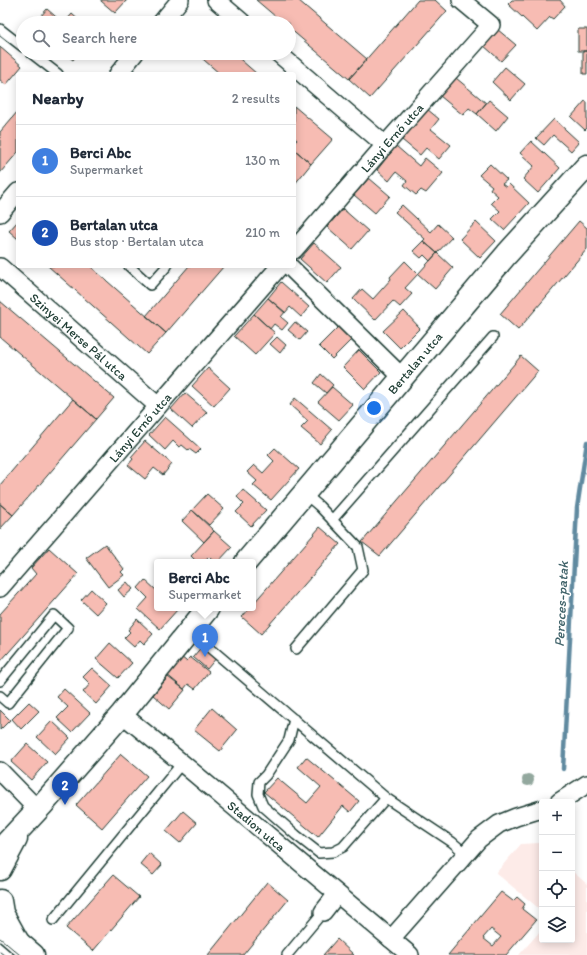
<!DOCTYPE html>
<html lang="en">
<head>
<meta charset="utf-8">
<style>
  :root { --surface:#fff; --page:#f2f2f3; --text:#1f2937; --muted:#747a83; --line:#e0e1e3; --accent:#7c3aed }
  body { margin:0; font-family:Itim,sans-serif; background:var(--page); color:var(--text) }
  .controls { position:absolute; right:12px; bottom:12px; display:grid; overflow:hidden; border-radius:4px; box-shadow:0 2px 10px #0003 }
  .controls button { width:36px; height:36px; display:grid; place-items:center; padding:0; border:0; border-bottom:1px solid var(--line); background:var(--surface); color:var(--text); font:20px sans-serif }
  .you { position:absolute; left:374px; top:408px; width:14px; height:14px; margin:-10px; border:3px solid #fff; border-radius:50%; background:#1a73e8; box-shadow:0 0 0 6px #1a73e833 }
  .badge { display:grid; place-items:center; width:26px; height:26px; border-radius:50%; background:var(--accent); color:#fff; font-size:13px; font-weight:700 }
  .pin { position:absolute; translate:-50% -33px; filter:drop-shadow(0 1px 2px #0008) }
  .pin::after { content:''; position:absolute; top:21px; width:14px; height:12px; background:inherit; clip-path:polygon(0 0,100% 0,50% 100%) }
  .popup { position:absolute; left:154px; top:559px; width:102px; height:52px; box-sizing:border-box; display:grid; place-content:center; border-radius:4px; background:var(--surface); filter:drop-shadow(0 1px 3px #0005); font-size:13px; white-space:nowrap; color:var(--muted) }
  .popup b { font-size:15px; color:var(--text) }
  .popup::after { content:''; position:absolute; left:50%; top:100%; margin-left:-8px; border:8px solid transparent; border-top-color:var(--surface) }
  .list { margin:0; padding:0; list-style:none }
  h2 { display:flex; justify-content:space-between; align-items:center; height:52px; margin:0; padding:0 16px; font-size:17px }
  h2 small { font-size:13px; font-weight:400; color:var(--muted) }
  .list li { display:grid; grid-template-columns:26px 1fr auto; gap:12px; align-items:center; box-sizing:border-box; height:72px; padding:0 16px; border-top:1px solid var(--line) }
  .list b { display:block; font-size:15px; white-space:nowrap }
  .list p { margin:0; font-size:13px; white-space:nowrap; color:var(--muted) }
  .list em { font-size:13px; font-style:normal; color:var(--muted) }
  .icon { flex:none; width:22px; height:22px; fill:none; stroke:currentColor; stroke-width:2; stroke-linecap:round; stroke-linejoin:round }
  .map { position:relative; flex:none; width:587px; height:955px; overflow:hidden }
  .search { position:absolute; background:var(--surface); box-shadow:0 2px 10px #0003; left:16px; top:16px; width:280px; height:44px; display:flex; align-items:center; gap:10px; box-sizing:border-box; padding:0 14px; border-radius:22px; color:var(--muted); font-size:15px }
  .panel { position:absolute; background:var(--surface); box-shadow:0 2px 10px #0003; left:16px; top:72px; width:280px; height:196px; border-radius:4px }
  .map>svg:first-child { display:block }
</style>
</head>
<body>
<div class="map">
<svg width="587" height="955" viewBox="0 0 587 955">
  <rect width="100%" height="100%" fill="#fff"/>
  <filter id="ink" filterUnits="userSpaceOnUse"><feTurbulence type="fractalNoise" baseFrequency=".025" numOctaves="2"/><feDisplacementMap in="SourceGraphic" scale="8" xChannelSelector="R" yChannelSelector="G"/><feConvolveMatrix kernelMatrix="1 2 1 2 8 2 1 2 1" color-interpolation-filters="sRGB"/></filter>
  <g filter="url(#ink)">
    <path fill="#fdebe8" d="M539,843L542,845V911L496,873L521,844Z
      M572,871L587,884V955H519L542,929V940H572Z"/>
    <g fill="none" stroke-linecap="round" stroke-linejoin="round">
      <path stroke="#618aa0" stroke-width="4.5" d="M563,769L577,508L587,442"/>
    </g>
    <path fill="#f7bcb3" stroke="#1f3d34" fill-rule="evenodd" d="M101,0H127L115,13L101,1Z
      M256,0H298L367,59L349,79L289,28V23H283Z
      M418,0H435L447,11L370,98L349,79Z
      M512,0H560L565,6L553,19L550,17L537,31L508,4Z
      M47,9L63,23H48L40,17Z
      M72,14L82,23H64Z
      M497,29L516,45L501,61L483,45Z
      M578,29H587V51H578Z
      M0,47L22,66L6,85L0,80Z
      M583,51H587V74H583Z
      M64,53H79L73,60Z
      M196,53H233L257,74H220Z
      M505,67L525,84L511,100L492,82Z
      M456,78L486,103L477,114L469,108L463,115L440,96Z
      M489,100L508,116L496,131L477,114Z
      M585,101L587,102V128L585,130L571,117Z
      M294,106L333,139L311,164L294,149V143L297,140L294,137Z
      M427,109L439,119L431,129L451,145L439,159L426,148L420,155L402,140Z
      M18,111V152L0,173V132Z
      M554,119L579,142L571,151L553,135L544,145L536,138Z
      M531,141L560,168L538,193L523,179L534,166L520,153Z
      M396,146L419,166L425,158L443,173L426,193L421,190L416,195L404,185L407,181L396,172L389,181L377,170Z
      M294,149L311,164L294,185Z
      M490,164L507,180L502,184L506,187L509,184L529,203L504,230L492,219L500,211L491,203L498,196L490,189L492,186L479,175Z
      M369,178L390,196L375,213L354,195Z
      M402,205L431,232L438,224L452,237L437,253L423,241L425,239L395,212Z
      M343,209L368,231L352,249L327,227Z
      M18,221V239L9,231Z
      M579,221L587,228V249L518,330L500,314Z
      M476,222L496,241L480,258L460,239Z
      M423,241L437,253L430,261L424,255L421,258L413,251Z
      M314,243L341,267L327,283L300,259Z
      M437,253L453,268L435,289L418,274Z
      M405,261L418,274L405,288L412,294L400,307L393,301L375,320L353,299L362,289L373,299L391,279L390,277Z
      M48,266H90L166,333L147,354Z
      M189,266H224L166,333L146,316Z
      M281,282L309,307L301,317L290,307L285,313L268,298Z
      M268,298L285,312L281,317L288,323L282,330L274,324L270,329L254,314Z
      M0,301L114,398L96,419L0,337Z
      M404,311L420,328L400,348L383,331Z
      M254,314L275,333L255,355L234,336Z
      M295,322L307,332L300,340L288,330Z
      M338,327L351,340L332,359L319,346Z
      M277,337L286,345L280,353L270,344Z
      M359,350L381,372L365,389L343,367Z
      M521,356L538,371L380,556L362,542Z
      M208,368L230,388L214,406L192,386Z
      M321,374L333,385L326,393L314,383Z
      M332,387L353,405L339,420L318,402Z
      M185,393L207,412L192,428L171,409Z
      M295,398L332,430L320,444L301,428L308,421L290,405Z
      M73,399L96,419L41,483L13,515L0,504V485Z
      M165,417L201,449L196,454L189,449L188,450L182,445L179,447L173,441L165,450L149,435Z
      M145,441L172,464L163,475L154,468L145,479L128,465L133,459L131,457Z
      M275,448L299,469L271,500L253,485L257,481L247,472L254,465L263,473L274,461L268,455Z
      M243,490L266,510L251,526L236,512L244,504L237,497Z
      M207,494L224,509L209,525L192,510Z
      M0,504L13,515L0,529Z
      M192,510L214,531L204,542L182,521Z
      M320,527L340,544L261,634L242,617L250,608H253V604Z
      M214,531L232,547L218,562H214L209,557L204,562H197L191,556Z
      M105,544L124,569L121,572L124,575L108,587L86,558Z
      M49,548L78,574L0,662V614L36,574L31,568Z
      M145,580L156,590H157V608H176L178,609L160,629L138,609L148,598L138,588Z
      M127,582L133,589L124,597L118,590Z
      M91,589L106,603L96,614L81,600Z
      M137,619L153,634L144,644L140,640L134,647L124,638L130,632L128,630Z
      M110,643L132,663L118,678L96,659Z
      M203,645L217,657L207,669L193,657Z
      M181,657L186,661L190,657L209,672L195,689L188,684L184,689L166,674Z
      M92,668L112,686L96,704L83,692L90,684L83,677Z
      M168,677L185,690L169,709L153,695Z
      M64,689L90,713L72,732L57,718L68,707L57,697Z
      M29,702L39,711L21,729L12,719Z
      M212,708L237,730L220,751L194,730Z
      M0,710L10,720L0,730Z
      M52,721L70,738L55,754L37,737Z
      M27,744L47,762L31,780L11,762Z
      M121,754L147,776L102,828L76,805Z
      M306,757L359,801L350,812L343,806L318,837L264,792L277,778L307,803L321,787L298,767Z
      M183,811L197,823L180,843L166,831Z
      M149,853L162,865L153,875L140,864Z
      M113,875L139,897L93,951L66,928Z
      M267,882L288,900L243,955H208Z
      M501,892L513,901L517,897L525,904L522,909L536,920L506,955H448ZM491,929L501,937L493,946L483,938Z
      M337,939L354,955H323Z"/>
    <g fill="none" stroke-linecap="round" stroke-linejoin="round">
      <defs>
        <path id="lane" d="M0,29L23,47
          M31,53L58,74
          M129,266L150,285L167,266
          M332,520L493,337
          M190,631L386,798L452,842L466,854
          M296,649L363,570L358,547L319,506L304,493
          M0,681L54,615L68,628L8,703L0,696
          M294,719L289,740L266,775L259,782L258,794L263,806L296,835L319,853L333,852L343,847L386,798
          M53,920L182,763
          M287,955L323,912"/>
        <g id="street">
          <path d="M216,0L243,23"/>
          <path d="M161,23L180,0"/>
          <path d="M278,53L385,145"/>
          <path d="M118,74L135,53"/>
          <path d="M0,213L18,192"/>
          <path id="s1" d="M294,250L385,145L491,25L461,0"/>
          <path d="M289,266L403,378"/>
          <path id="s2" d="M0,267L158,406"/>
          <path id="s3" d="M0,588L280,266"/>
          <path id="s4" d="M122,714L182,763L410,955"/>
          <path d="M0,771L37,809"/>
          <path d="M559,802L587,784"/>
          <path d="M323,912L337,894"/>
          <path d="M391,939L479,839L499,824L516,817L542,809"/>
        </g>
        <g id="secondary">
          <path id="s5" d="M246,562L507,254L587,166"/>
          <path d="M0,850L42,805L122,714L208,608"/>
          <path d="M0,869L16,839"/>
          <path d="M0,901L2,913L18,942"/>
          <path d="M6,932L33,955"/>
        </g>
      </defs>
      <use href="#lane" stroke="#1f3d34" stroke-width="12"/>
      <use href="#street" stroke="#1f3d34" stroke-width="20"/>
      <use href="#secondary" stroke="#1f3d34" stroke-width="25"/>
      <use href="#lane" stroke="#fff" stroke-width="9"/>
      <use href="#street" stroke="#fff" stroke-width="17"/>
      <use href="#secondary" stroke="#fff" stroke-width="22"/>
      <path stroke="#1f3d34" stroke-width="1" d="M0,938L20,955
        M0,952L4,955"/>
    </g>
    <circle fill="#93a89e" cx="528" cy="780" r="6"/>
  </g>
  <g text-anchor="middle" stroke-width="3" stroke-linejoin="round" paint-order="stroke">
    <g font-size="13" fill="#1f3d34" stroke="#fff">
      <text dy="5" stroke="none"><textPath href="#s1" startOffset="149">Lányi Ernő utca</textPath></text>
      <text dy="5" stroke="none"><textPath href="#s2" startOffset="105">Szinyei Merse Pál utca</textPath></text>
      <text dy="5" stroke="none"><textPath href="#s5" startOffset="261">Bertalan utca</textPath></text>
      <text dy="5" stroke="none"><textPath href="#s3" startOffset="213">Lányi Ernő utca</textPath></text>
      <text dy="5" stroke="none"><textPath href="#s4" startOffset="175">Stadion utca</textPath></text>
    </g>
    <g font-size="14" font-style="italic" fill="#40636a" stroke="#fff">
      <text transform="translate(561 604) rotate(-87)" y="5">Pereces-patak</text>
    </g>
  </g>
</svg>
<div class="controls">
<button>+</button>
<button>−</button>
<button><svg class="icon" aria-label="locate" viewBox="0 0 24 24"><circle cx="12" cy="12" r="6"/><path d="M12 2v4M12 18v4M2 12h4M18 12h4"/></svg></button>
<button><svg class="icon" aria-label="layers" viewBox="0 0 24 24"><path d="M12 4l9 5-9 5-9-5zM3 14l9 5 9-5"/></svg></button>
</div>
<div class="you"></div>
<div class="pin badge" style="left:205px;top:657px;background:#3f7fe0">1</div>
<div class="popup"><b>Berci Abc</b>Supermarket</div>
<div class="pin badge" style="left:65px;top:805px;background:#1a4fb4">2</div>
<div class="search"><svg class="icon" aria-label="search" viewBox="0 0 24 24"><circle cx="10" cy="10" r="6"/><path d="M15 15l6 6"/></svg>Search here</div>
<section class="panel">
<h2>Nearby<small>2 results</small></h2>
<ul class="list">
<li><span class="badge" style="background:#3f7fe0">1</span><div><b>Berci Abc</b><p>Supermarket</p></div><em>130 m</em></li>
<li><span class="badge" style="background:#1a4fb4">2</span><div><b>Bertalan utca</b><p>Bus stop · Bertalan utca</p></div><em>210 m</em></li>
</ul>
</section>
</div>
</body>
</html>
